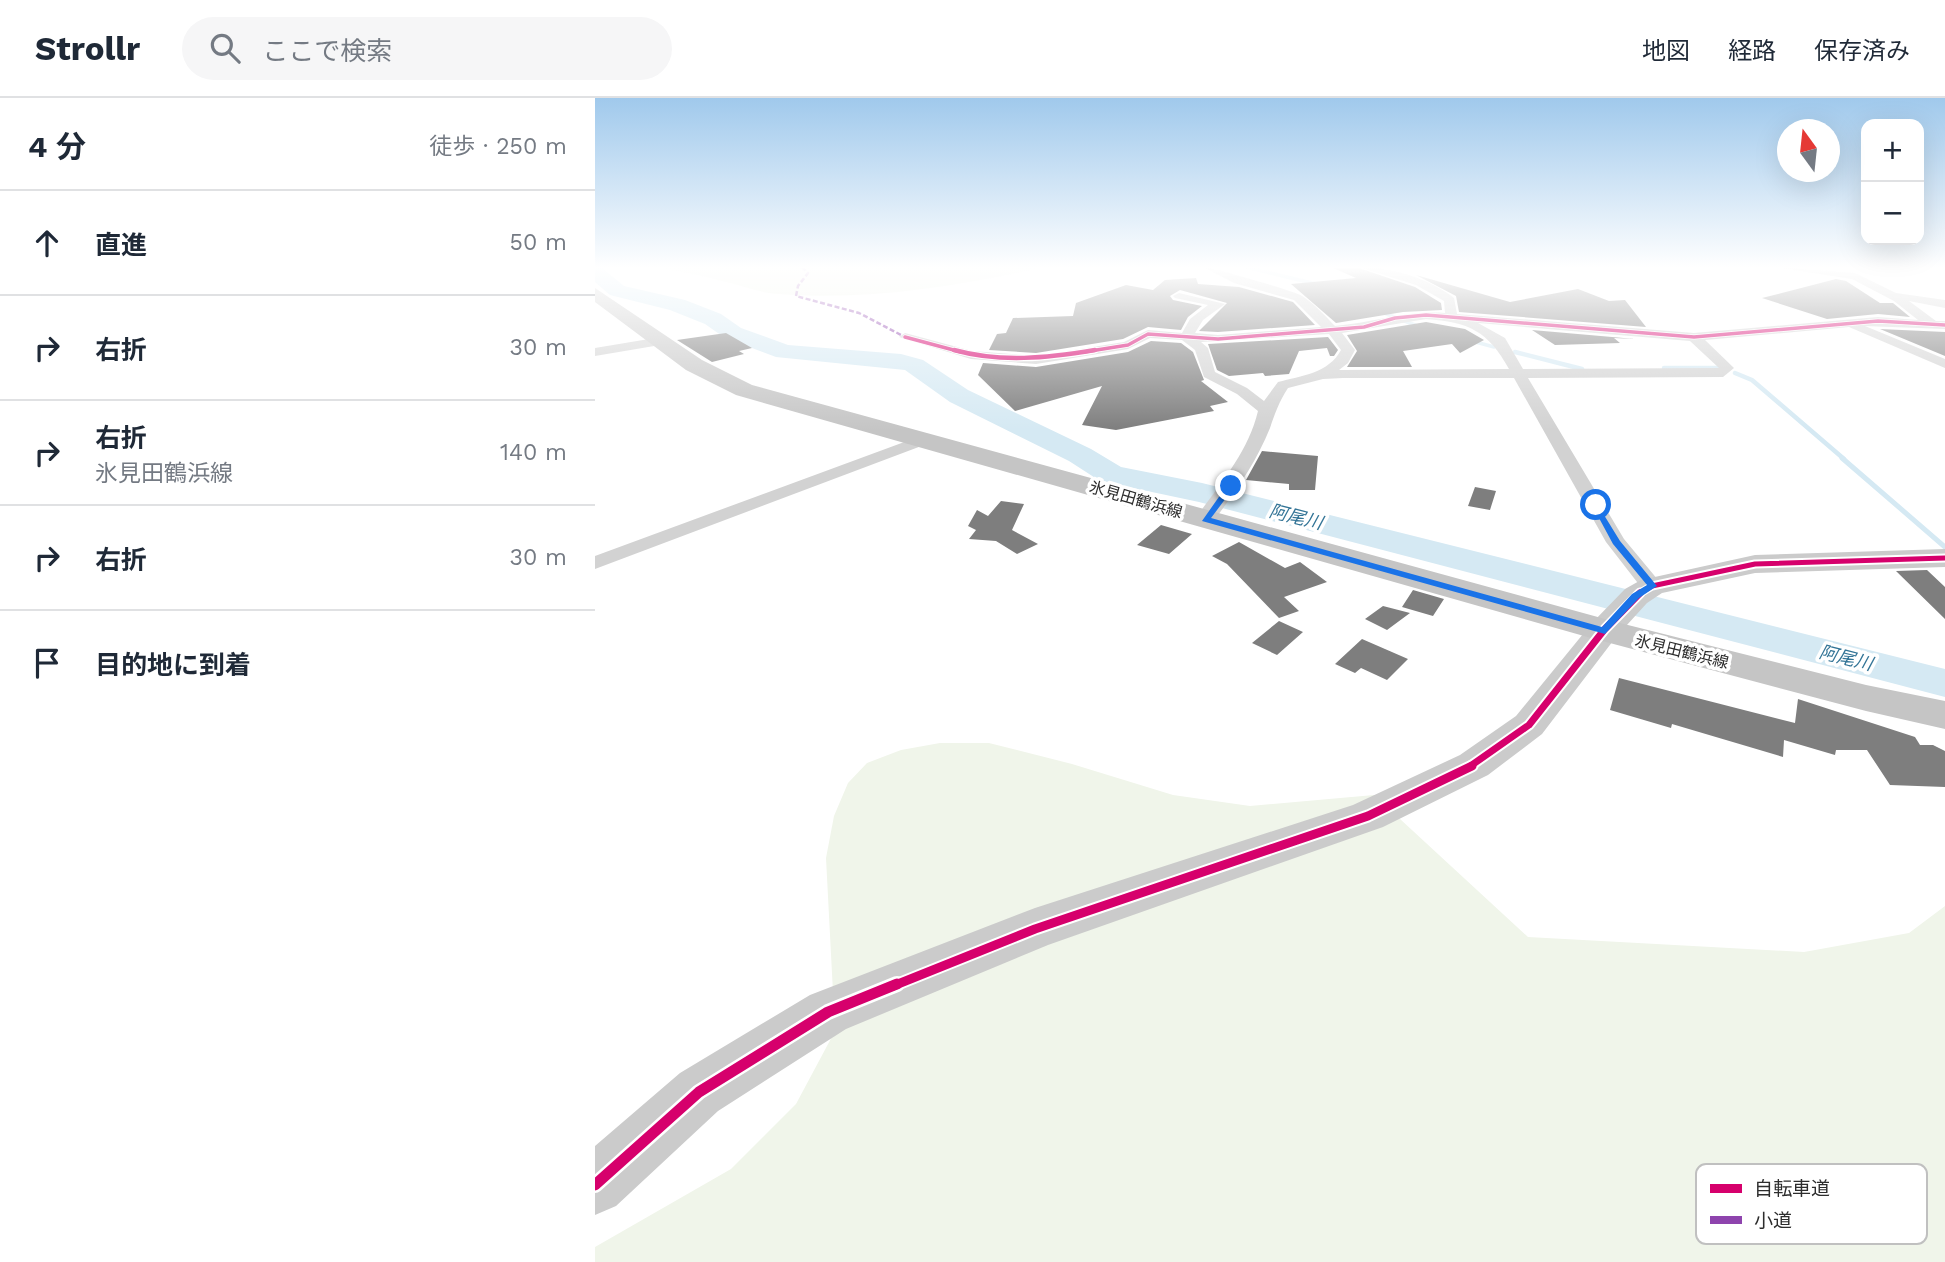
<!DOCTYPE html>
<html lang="ja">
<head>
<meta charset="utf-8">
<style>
  :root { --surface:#fff; --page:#f6f6f7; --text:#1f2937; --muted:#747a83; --line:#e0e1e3 }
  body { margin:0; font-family:"Work Sans","Noto Sans JP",sans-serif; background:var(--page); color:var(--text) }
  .controls { position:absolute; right:21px; top:21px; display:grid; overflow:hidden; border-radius:14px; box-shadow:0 7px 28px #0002 }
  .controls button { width:63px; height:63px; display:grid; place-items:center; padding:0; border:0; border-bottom:2px solid var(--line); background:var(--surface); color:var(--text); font:35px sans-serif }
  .compass { position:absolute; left:1182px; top:21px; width:63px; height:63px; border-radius:50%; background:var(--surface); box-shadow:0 7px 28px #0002; rotate:345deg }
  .stop { position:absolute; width:21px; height:21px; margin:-16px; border:5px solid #1a73e8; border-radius:50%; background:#fff }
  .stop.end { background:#1a73e8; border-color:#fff; box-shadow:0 2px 7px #0008 }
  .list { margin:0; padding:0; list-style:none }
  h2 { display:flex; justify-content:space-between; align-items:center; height:91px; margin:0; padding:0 28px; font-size:30px }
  h2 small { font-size:23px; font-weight:400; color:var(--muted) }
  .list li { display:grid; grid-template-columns:46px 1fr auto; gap:21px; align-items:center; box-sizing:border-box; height:105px; padding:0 28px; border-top:2px solid var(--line) }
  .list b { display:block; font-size:26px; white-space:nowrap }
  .list p { margin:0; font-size:23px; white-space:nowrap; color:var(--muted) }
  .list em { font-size:23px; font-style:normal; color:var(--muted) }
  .icon { flex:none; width:38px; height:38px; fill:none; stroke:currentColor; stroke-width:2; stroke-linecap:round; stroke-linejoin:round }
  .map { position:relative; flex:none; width:1350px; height:1164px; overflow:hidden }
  header { display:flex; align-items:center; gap:42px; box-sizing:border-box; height:98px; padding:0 35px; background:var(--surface); border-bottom:2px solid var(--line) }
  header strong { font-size:33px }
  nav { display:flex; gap:38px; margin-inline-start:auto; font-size:24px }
  .search { width:490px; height:63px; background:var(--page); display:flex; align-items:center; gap:18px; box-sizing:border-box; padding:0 24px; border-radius:38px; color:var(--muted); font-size:26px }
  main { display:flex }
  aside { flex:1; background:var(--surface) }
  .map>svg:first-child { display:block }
</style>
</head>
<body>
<header>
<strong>Strollr</strong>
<div class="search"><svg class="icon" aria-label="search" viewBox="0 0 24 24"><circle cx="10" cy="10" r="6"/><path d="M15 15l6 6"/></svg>ここで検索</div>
<nav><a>地図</a><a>経路</a><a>保存済み</a></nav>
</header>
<main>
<aside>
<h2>4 分<small>徒歩 · 250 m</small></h2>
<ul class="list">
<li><svg class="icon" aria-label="ahead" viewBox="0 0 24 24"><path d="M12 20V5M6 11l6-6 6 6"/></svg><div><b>直進</b></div><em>50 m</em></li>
<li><svg class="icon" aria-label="right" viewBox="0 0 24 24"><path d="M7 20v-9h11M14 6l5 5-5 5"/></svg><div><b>右折</b></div><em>30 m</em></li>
<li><svg class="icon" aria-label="right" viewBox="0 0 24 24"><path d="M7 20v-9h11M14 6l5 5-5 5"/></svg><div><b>右折</b><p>氷見田鶴浜線</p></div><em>140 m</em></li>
<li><svg class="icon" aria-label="right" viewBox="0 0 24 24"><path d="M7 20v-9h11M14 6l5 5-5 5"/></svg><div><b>右折</b></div><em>30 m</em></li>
<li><svg class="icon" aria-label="arrive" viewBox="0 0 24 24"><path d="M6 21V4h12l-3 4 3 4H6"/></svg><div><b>目的地に到着</b></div></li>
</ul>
</aside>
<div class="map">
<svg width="1350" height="1164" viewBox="0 0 1350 1164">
  <rect width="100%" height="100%" fill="#fff"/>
  <path fill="#f0f5ea" d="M59,169H450C364,188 273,203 184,196C164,195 146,187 127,183C105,177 82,173 59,169Z
    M345,645H394L477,666L578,697L655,708L779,697L933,839L1209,854L1314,835L1350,808V1164H0V1149L136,1071L201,1006L240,933L231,760L239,718L253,685L272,665L306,652Z"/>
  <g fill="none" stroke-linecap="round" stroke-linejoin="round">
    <path stroke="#d5e9f3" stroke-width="3.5" d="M651,169L725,187
      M784,213L825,229
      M877,243L899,249"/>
    <path stroke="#d5e9f3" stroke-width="4.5" d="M920,254L987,271
      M1069,270H1125
      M1140,275L1157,282L1249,361"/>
    <path stroke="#d5e9f3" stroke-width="5" d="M1247,360L1350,449"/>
    <path fill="#d5e9f3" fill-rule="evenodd" d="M0,169L7,170L29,188L90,202L126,216L146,230L193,247L306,256L328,262L373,292L496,351L526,369L607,385L1350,571V599L604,404L505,383L474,363L355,304L310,272L181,259L130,240L110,226L75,212L15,197L0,184Z"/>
  </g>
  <path fill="#7e7e7e" d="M736,169H761L820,189L846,205L847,212L808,214L741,225L696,186L761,180Z
    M821,177L915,204L983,191L1014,203L1030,202L1051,229L864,214L861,198Z
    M601,180L603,186L644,189L698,204L720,227L623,234L604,233L632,205L585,192L575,198L578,202L607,208L593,219L586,232L553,229L528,241L441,255L394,252L402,236L411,235L418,220L478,218L481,205L531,187L558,192L570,182Z
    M1241,181L1251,183L1285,205H1298L1315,219L1283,216L1232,221L1167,200Z
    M831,224L870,231L889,242L865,255L857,246L808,253L817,269H752L762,253L752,237Z
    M1285,231L1350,234V258Z
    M937,232L1040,241L1019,240L1025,245L960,247Z
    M131,235L157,250L144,253L149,256L117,264L82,242Z
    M733,239L743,252L739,258H735L732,250L704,253L694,276L670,278L668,275L634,278L622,272L613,246Z
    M556,243L586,245L598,254L609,282L606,283L633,304L615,308L619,313L521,332L487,327L507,288L420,313L383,277L388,265L441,269L533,254Z
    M667,353L723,358L720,392H694V386L651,382Z
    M880,389L901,393L895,412L873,408Z
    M406,403L429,406L417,432L443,446L422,456L401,443L374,441L381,432L373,428L382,412L393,418Z
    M566,427L597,436L574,456L542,447Z
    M644,444L690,470L705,464L732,484L689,499L704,513L684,520L632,466L617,458Z
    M1332,472L1350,489V521L1301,473Z
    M818,492L849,501L838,518L807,509Z
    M788,508L815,515L792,532L770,521Z
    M684,523L708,534L682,557L657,545Z
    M767,541L813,561L792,582L766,570L760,575L740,566Z
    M1024,580L1200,625L1203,601L1320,639L1325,647H1338L1350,653V689L1295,687L1272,652H1241L1240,657L1189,642L1188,659L1077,626L1076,630L1015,612Z"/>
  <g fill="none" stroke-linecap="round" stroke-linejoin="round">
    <path fill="#d2d2d2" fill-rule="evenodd" d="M608,169C616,169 699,193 707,198C719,205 730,218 740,228C777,225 812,212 850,215L849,203L821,187L764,169C795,169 834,180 859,200L862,216L1099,235L1283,219L1323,222L1299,203L1257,181L1180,169L1260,175L1301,195L1350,202V210L1314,203L1341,223H1350V231L1270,228L1350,261V270L1254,229L1110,242L1139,270L1128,279L933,280L1029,441L1068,488L1057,494L1049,493L1011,444L919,280H748L728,281L693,290C684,304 680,315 675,330C661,365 639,396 617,425L610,427L600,421C624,387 653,355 663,313L642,296L609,279L600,252L587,242L555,240L533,251L441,266L376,261L304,239L310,235L377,253L441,258L529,244L553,232L587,235L595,221L613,207L580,200L578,198L584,195L630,206L608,222L600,235L623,237L726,229L699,202L639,185ZM831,221C874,224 893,233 914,271L744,272L753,265L760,252L747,235ZM883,225L1095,243L1124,270L928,271L910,240ZM734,236L746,252C734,275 706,278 683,284L669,303L652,290L620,274L613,250L606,244Z
      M66,239L71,240V246L0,258V250Z
      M331,336L337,338V344L0,471V458Z"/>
    <path fill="#cbcbcb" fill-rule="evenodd" d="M1350,451V469L1160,475L1067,495L1052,505L1021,539L947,636L893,677L788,729L453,847L251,931L123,1013L21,1108L0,1117V1048L85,975L215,897L440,810L758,707L865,657L921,618L997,525L1030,491L1046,482L1160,457Z"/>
    <path fill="#c5c5c5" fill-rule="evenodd" d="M0,190L107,262L157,287L1021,524L1271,587L1350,603V631L1271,613L996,540L141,297L91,272L0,204Z"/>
    <path stroke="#8e44ad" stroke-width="2.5" stroke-dasharray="5 2.5" stroke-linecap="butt" d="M207,169L213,175L203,188L201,198L264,215L310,239"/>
    <defs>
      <path id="cycleway-far5" d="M310,239L366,254
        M489,254L533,247L553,236L623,241L769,229L800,220L831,217L1099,239L1283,223L1350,227"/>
      <path id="cycleway-far4" d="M359,252C406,265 452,260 500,252"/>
      <path id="cycleway-far3" d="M1042,497L1057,488L1160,466L1350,460"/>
      <path id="cycleway-far2" d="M874,669L934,627L1009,532L1045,495"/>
      <path id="cycleway-far1" d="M298,888L440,831L773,718L877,668"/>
      <path id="cycleway" d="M0,1087L104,994L233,914L302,886"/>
    </defs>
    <use href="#cycleway-far5" stroke="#fff" stroke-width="5"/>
    <use href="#cycleway-far4" stroke="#fff" stroke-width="7"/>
    <use href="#cycleway-far3" stroke="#fff" stroke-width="9"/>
    <use href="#cycleway-far2" stroke="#fff" stroke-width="11"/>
    <use href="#cycleway-far1" stroke="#fff" stroke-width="13"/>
    <use href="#cycleway" stroke="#fff" stroke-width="16"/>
    <use href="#cycleway-far5" stroke="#d6006c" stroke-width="3.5"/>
    <use href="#cycleway-far4" stroke="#d6006c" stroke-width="4.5"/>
    <use href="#cycleway-far3" stroke="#d6006c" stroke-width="5"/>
    <use href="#cycleway-far2" stroke="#d6006c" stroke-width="7"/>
    <use href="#cycleway-far1" stroke="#d6006c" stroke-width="9"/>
    <use href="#cycleway" stroke="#d6006c" stroke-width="11"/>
  </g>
  <linearGradient id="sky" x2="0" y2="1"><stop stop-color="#a0c9ec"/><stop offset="0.51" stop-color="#fff"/><stop offset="1" stop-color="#fff" stop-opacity="0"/></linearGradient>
  <rect width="1350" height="332" fill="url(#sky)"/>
  <path fill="#1a73e8" d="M633,386L640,388L616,420L1007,529L1037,496L1052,487L1018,446L997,407L1001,404L1025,443L1062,488L1044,500L1010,536L607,423Z"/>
  <g text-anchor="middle" stroke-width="7" stroke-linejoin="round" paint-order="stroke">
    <g font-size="16" fill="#2d2d2d" stroke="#fff">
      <text transform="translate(541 401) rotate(16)" y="6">氷見田鶴浜線</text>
      <text transform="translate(1087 553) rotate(14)" y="6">氷見田鶴浜線</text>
    </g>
    <g font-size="18" font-style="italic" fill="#347597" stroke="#fff">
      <text transform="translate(701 419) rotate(14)" y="6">阿尾川</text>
      <text transform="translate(1251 560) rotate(14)" y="6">阿尾川</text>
    </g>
  </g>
  <rect x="1101" y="1066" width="231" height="80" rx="10" fill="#fff" stroke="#c0c0c0" stroke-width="2"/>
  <rect x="1115" y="1086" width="32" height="9" fill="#d6006c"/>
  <rect x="1115" y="1118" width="32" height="8" fill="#8e44ad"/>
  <g font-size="19" fill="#2d2d2d">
    <text x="1159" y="1097">自転車道</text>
    <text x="1159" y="1129">小道</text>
  </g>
</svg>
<div class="controls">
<button>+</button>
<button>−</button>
</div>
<svg class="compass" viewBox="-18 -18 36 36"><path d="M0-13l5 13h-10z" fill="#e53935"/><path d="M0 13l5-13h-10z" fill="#747a83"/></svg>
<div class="stop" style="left:1001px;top:407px"></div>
<div class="stop end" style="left:636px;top:388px"></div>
</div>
</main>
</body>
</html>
